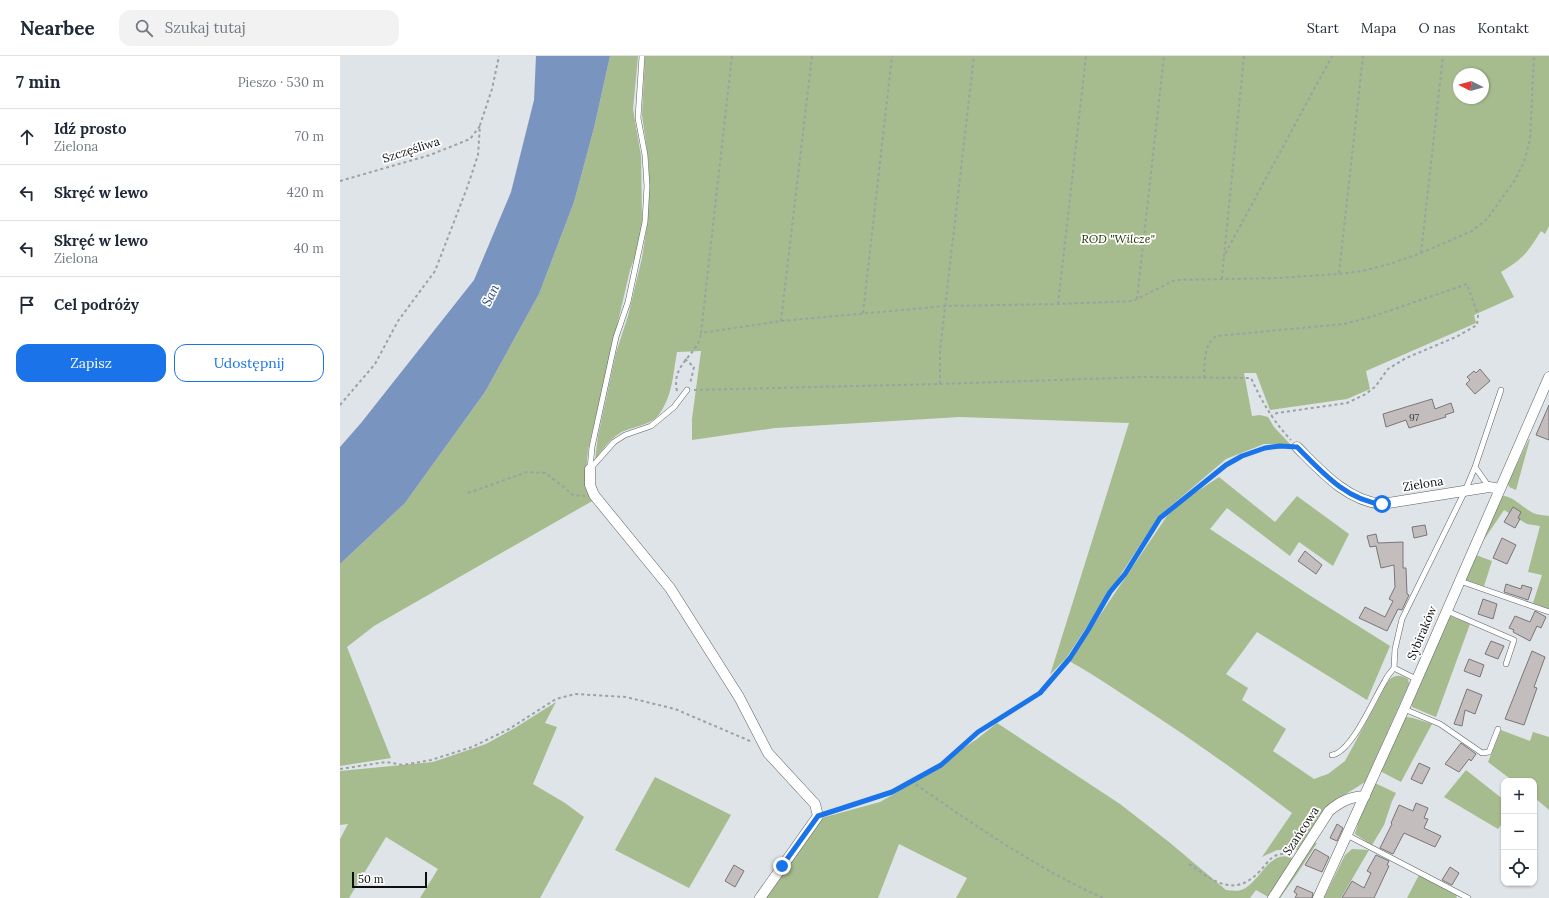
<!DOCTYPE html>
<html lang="pl">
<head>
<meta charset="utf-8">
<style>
  :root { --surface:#fff; --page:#f2f2f3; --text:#1f2937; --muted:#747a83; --line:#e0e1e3; --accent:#1a73e8 }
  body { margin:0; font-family:Lora,serif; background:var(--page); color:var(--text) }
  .controls { position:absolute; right:12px; bottom:12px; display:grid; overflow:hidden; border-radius:8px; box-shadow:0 1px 3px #0004 }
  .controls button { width:36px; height:36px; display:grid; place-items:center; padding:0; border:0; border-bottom:1px solid var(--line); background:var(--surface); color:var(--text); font:20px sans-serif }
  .compass { position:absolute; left:1113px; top:12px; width:36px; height:36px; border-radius:50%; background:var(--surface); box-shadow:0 1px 3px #0004; rotate:275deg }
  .scale { position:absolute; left:12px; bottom:10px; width:75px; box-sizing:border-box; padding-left:4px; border:2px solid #0d0e10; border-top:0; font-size:11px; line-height:14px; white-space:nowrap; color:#0d0e10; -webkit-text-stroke:3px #fff; paint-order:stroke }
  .stop { position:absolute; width:12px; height:12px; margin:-9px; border:3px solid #1a73e8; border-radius:50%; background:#fff }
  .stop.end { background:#1a73e8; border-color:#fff; box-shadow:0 1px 4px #0008 }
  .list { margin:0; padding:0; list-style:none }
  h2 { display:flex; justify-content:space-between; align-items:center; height:52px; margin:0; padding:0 16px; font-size:17px }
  h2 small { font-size:13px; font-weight:400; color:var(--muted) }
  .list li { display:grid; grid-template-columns:26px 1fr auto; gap:12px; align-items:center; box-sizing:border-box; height:56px; padding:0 16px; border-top:1px solid var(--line) }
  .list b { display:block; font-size:15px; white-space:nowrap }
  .list p { margin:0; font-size:13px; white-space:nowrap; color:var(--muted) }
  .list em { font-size:13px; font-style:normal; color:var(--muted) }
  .actions { display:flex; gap:8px; padding:12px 16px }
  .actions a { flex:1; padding:9px 0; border:1px solid var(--accent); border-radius:12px; text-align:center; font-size:14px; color:var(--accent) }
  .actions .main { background:var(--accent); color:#fff }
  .icon { flex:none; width:22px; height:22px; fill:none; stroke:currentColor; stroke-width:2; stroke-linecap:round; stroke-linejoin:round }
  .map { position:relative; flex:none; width:1209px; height:842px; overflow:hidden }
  header { display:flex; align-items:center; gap:24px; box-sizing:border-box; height:56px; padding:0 20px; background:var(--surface); border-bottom:1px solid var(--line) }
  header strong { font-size:19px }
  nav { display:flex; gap:22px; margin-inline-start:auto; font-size:14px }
  .search { width:280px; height:36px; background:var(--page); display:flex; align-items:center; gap:10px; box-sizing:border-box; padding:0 14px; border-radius:12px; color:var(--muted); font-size:15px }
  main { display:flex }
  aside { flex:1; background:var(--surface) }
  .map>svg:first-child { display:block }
</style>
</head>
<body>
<header>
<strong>Nearbee</strong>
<div class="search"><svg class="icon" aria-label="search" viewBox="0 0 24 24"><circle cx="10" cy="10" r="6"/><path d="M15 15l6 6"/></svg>Szukaj tutaj</div>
<nav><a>Start</a><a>Mapa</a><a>O nas</a><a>Kontakt</a></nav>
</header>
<main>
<aside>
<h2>7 min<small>Pieszo · 530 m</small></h2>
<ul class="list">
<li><svg class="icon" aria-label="ahead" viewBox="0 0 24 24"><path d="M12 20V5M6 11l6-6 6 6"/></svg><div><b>Idź prosto</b><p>Zielona</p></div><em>70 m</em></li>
<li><svg class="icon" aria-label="left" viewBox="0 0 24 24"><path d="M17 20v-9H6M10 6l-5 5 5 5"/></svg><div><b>Skręć w lewo</b></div><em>420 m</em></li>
<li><svg class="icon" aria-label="left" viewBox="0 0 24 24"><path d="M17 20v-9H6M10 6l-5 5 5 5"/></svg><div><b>Skręć w lewo</b><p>Zielona</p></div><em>40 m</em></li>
<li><svg class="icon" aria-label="arrive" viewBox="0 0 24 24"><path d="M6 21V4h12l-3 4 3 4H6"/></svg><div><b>Cel podróży</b></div></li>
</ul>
<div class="actions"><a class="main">Zapisz</a><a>Udostępnij</a></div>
</aside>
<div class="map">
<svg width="1209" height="842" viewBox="0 0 1209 842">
  <rect width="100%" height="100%" fill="#dee4e8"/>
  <path fill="#a6bb8e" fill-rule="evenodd" d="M270,0H298L293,53L301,100L302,166L299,190L290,214L248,394L246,416L254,444L34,570L7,591L51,702L0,710V508L65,447L145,336L199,238L234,146L254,72Z
    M305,0H1209V170L1205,178L1201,175C1187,197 1184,202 1161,216L1174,241L1134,259L1136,267L1026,315L1030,333L1007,343L930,354L916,317H904L912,360L920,359L928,361L934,371L950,388H924L886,403L819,460L727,601L710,619L789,367L620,361L435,372L352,384V363L361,295L337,296C333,317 333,338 320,357C312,370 292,370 280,377C269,384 262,394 255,404L258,380L276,297L288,260L302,202L308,163L309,109L302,59ZM1119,18H1143V42H1119Z
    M1189,383H1190L1176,434L1169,431L1168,427Z
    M879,421L935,466L957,440L1009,478L993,510L959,486L950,500L887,452L870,473L966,537L1050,590L1027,644L917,576L886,618L908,632L902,644L946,673L933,695L974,723L988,718L1005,705L1049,624C1056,618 1061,619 1068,623L1069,628L1025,726L1001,741L980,759L960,794H937L922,801L952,757C902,719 852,683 799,649C776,634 753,618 729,605L827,460L843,445Z
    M1162,440C1172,439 1183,452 1193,457C1198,459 1204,459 1209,460V553L1193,547L1202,519L1188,516L1200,470L1187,468L1164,454L1141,488Z
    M1136,499L1152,505L1144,530L1126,524Z
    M1110,560L1130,568L1096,661L1072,651L1071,646L1108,561Z
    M216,646L205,667L217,671L193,728L225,747L244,761L200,842H80L98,813L46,781L9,842H0V783L8,768L0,769V715L93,706L146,688L175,672Z
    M1067,661L1073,662L1092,668L1061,726L1040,715L1063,662Z
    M657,667L780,748L829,786L886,834C893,835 901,836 907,831C923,820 932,791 955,803L930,842L916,834L910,842H616L627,822L559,788L538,842H424L475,768L485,761L540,746L554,738L637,683Z
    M1161,674L1190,685L1193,676L1209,681V754L1194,741V725H1173L1148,706Z
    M1126,714L1164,744V765L1158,773L1104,741Z
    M315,721L391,759L349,832L275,794Z
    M1035,727L1056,737L1052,745L1044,769L1032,789L1015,778L1021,757Z
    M973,786L977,787L957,818L940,842H936Z
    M1012,793L1029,794L1001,842H984L1005,799Z
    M1079,819L1117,839L1116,842H1067Z"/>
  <path fill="#7a94c0" d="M196,0H270L254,72L234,146L199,238L145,336L65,447L0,508V391L21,367L134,224L171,136L194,44Z"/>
  <path fill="#c4bdbd" stroke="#7b7574" d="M1140,313L1150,325L1135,338L1126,328L1130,324L1127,321L1134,315L1136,317Z
    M1092,343L1095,353L1111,347L1114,356L1105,359L1106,361L1069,372L1066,364L1046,371L1043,358Z
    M1209,349V384L1196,379Z
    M1173,451L1181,456L1178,462L1180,463L1175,472L1164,466Z
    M1085,469L1087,479L1074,482L1072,471Z
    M1036,478L1038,487L1063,486V512H1066L1067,538L1069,539L1062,554L1058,553L1047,575L1019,562L1025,551L1045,561L1053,545L1049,543L1055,531L1054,509L1041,512L1036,490L1030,491L1027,480Z
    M1162,482L1176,489L1167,508L1153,502Z
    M965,495L982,509L976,518L958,505Z
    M1166,528L1181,533L1182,529L1192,532L1188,544L1164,536Z
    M1143,543L1157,548L1153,563L1138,558Z
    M1195,555L1206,561L1201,572L1197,570L1190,585L1173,576L1174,574L1169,572L1175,560L1190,566Z
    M1151,585L1164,590L1158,603L1145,598Z
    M1192,595L1205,601L1194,631L1197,632L1184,669L1165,663Z
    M1129,603L1144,609L1140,621L1124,615Z
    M1127,633L1142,639L1135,658L1125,654L1122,670L1114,668Z
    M1121,687L1136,698L1131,705L1129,703L1119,716L1105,708Z
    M1079,707L1090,712L1082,728L1071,723Z
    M1076,747L1088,752L1084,762L1088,763L1084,772L1101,780L1095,791L1064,777L1053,798L1040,792L1052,768L1051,767L1059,749L1073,755Z
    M997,768L1003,772L997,785L990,782Z
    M975,793L989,801L982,816L965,809Z
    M1036,799L1049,805L1047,809L1049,810L1034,842H1002L1012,825L1024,832L1031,817L1027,815Z
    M394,809L404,815L395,831L385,825Z
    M1110,811L1119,817L1112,829L1102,824Z
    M957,830L973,837L972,842H955L957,838L954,836Z"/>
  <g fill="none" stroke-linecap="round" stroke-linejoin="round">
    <defs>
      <path id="lane" d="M1135,411L1161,334
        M250,413L252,391L276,281L288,246L305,166L307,130L305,99L298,62L302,0
        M250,413L274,386L285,379L311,370L334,351L347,334
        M1120,525L1209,556
        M1107,555L1174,584L1166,608
        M1076,623L1054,612L1055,593L1062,563L1125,435L1135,411L1149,431
        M1064,653L1100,668L1142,697L1149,696L1158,673
        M992,699C1012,696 1034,642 1045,625C1047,620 1051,616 1054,612
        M1007,779L1128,842"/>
      <path id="street" d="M957,391C981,415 1007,445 1042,448L1149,431L1160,433
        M250,413V429L254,439L330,532L399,641L428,697L475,748L478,760L420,842
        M933,842L989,755C1001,745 1010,741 1025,740
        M978,842L1064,653L1209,321"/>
    </defs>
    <use href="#lane" stroke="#5c6164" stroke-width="6"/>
    <use href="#street" stroke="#5c6164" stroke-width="11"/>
    <path stroke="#9ca1a4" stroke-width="2" stroke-dasharray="3 3" stroke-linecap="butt" d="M392,0L361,277L441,265L606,250L718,248L793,245L835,224L938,222L999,218L1022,215L1050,208L1081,197L1132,175L1147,163L1175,124L1184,106L1190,84L1194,0
      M904,0L884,200L992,0
      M0,125L90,99L130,83L140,70
      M1081,197L1103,0
      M999,217L1023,0
      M882,223L884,200
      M797,243L824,0
      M718,248L746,0
      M523,257L552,0
      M441,265L472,0
      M345,303L354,311L350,328
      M864,322C865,306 863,290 876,280L1004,268L1034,260L1127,228L1138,259L1137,269L1116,281L1066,302L1048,313L1035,331L1024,339L1007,347L937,357L931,360
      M600,328V295L634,0
      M354,334L600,328L804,321L911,322C922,346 933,365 951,384
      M337,335C332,313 348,304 357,289C359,286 360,281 361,277
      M0,349L35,308L58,265L95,215L127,132L138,99L140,69L152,33L159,0
      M128,437L187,416L205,417L220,428L233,439L245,440
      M0,713L46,706L63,709L91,704L132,691L169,673L216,643L235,638L286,641L335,653L410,685
      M571,725C633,768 694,811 763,842
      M487,757L552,736L601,709L638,676L700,637L730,602L749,574L771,536L785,518L820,462L886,409L902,400L925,392L948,391
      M849,808C872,824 893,842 918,817C931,804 929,798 951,797"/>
    <use href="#lane" stroke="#fff" stroke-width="5"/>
    <use href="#street" stroke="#fff" stroke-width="10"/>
  </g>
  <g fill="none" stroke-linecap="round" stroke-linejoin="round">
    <path stroke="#1a73e8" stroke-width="5" d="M442,810L478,760L552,736L601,709L638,676L700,637L730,602L748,574L770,536L785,518L820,462L886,409L902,400L925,392L940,390L957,391C981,415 1007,445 1042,448"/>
  </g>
  <g text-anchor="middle" stroke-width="3.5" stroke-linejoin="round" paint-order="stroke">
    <g font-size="10" fill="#3b3a3b">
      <text x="1074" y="365">97</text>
    </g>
    <g font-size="12" fill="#0d0e10" stroke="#fff">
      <text transform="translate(71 94) rotate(-18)" y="4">Szczęśliwa</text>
      <text transform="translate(1083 428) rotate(-9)" y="4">Zielona</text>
      <text transform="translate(1082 577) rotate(-67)" y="4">Sybiraków</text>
      <text transform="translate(961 775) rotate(-57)" y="4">Szańcowa</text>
    </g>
    <g font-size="12" font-style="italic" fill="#203400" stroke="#fff">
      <text x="778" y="187">ROD "Wilcze"</text>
    </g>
    <g font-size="13" font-style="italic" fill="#284880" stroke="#fff">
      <text transform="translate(150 239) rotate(-64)" y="5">San</text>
    </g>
  </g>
</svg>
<div class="controls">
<button>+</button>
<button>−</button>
<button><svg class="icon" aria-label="locate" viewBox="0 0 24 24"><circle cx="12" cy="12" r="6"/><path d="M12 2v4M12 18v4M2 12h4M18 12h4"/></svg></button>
</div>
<svg class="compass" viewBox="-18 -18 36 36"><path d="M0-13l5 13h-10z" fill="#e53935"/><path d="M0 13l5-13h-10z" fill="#747a83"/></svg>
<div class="scale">50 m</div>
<div class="stop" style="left:1042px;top:448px"></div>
<div class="stop end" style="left:442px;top:810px"></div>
</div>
</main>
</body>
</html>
